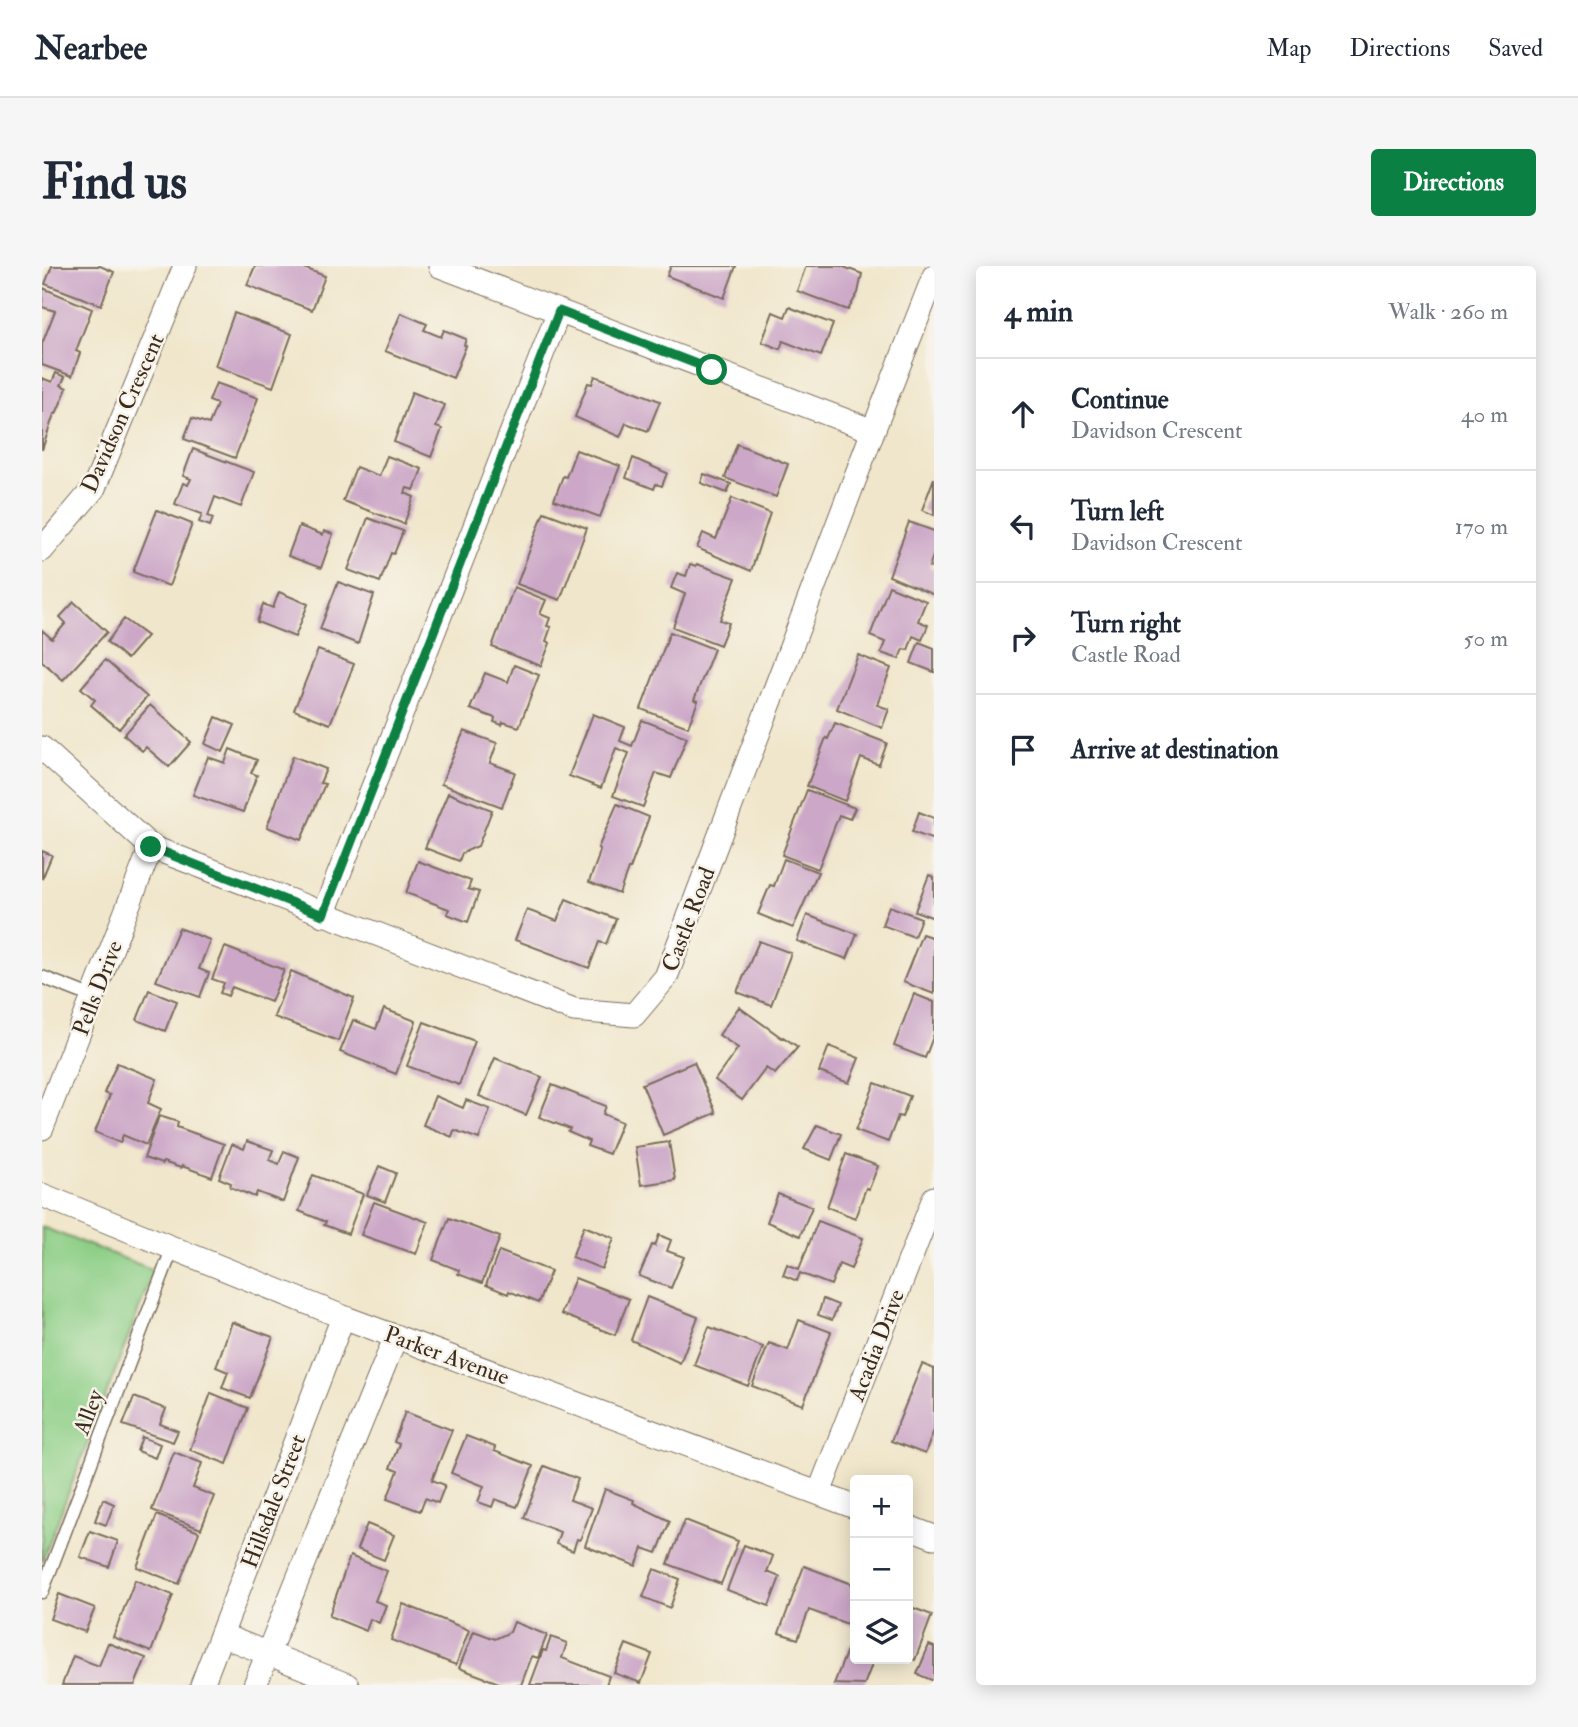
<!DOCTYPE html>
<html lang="en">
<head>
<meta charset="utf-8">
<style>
  :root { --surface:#fff; --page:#f6f6f7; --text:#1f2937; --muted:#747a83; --line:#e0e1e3; --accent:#0b8043 }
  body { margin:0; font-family:"IM FELL Double Pica",serif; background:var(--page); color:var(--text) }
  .controls { position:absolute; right:21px; bottom:21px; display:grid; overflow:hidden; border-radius:7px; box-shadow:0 4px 18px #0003 }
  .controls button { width:63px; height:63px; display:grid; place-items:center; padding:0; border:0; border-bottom:2px solid var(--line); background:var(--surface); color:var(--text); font:35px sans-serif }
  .stop { position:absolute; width:21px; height:21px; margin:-16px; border:5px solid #0b8043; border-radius:50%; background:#fff }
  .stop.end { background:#0b8043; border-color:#fff; box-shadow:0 2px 7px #0008 }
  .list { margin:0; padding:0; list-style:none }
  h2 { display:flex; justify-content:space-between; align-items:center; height:91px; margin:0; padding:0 28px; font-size:30px }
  h2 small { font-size:23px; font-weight:400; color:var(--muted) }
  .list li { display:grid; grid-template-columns:46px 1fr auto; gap:21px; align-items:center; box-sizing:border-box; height:112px; padding:0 28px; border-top:2px solid var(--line) }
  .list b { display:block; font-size:26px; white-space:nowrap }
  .list p { margin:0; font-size:23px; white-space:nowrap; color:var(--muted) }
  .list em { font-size:23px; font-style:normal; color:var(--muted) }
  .icon { flex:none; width:38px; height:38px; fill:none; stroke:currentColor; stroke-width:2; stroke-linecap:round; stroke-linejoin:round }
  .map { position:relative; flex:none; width:892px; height:1419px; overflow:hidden; border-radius:7px }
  header { display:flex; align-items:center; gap:42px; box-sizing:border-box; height:98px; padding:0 35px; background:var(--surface); border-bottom:2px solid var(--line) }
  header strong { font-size:33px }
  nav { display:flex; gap:38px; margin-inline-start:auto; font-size:24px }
  .intro { display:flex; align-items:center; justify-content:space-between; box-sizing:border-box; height:168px; padding:0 42px }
  h1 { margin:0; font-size:49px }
  .button { padding:18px 32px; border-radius:7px; background:var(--accent); color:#fff; font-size:24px; font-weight:700 }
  main { display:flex; gap:42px; padding:0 42px }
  aside { flex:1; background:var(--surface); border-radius:7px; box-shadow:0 4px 18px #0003 }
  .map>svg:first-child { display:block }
</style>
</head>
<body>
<header>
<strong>Nearbee</strong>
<nav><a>Map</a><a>Directions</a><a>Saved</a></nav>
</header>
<div class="intro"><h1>Find us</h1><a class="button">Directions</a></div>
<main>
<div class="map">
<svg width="892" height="1419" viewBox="0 0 892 1419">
  <rect width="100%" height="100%" fill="#f7f3e8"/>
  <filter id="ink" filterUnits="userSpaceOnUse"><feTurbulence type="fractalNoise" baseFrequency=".0143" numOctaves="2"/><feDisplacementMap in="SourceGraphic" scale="14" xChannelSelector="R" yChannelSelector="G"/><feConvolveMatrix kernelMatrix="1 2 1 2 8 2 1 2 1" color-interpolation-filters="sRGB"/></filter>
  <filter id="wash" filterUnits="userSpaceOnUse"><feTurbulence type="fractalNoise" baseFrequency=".00686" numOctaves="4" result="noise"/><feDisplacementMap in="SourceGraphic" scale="28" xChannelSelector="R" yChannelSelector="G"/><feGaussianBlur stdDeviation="1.57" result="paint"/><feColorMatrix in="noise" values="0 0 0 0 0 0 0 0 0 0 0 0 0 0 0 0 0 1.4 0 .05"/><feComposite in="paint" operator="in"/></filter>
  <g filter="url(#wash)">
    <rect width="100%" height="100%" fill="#f0e6cb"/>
    <path fill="#8dcf87" stroke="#647c52" stroke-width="2" d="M0,961L112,1004L0,1296Z"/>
    <g id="blocks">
      <path fill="#cca7c8" d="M10,0H58L72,6L59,39L3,18Z
        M213,0H257L283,10L270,44L205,19Z
        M629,0H694L682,32L625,10Z
        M764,0H799L820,8L816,27L806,44L755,25Z
        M1,22L50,43L34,85L38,87L30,110L0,99V78L13,45L0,41Z
        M747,41L791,58L779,90L741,75L738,83L720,76L731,46L743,51Z
        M192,47L250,68L231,121L173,100Z
        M359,47L385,58L382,64L399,71L402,64L424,73L422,79L424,80L411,112L343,85Z
        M14,107L23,111L19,119L25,122L14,148H12L0,184V112L10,116Z
        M553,110L618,135L606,165L584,157L578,171L533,151L546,117L550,118Z
        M174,117L216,132L193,192L142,173L150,152L167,158L175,138L167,135Z
        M370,126L403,139L394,161L400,163L389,191L352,176Z
        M695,178L746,198L734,231L683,212Z
        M151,183L212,206L199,241L173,231L166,250L171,252L168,260L157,256L160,248L133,238L141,217L146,219L149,213L141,210Z
        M534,184L578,200L558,251L512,234L521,210L524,211Z
        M345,190L380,203L372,224L365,222L363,227L372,231L362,258L301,235L314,201L337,210Z
        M591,192L625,207L620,220L614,218L612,223L584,212Z
        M662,208L689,218L685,227L659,217Z
        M892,212V249L880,244Z
        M690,232L728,247L709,305L655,282L661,267L674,273Z
        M115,244L150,258L127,320L91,306Z
        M502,246L545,262L518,334L475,318Z
        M326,252L361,265L352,288L349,287L338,316L306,304Z
        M867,256L892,265V287L887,301L892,303V329L847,310Z
        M257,260L281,269L282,265L291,268L279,302L246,290Z
        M648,298L654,300L655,298L694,312L678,354L687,357L678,379L631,361L643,328L629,322L635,307L644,310Z
        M296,316L332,329L316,378L278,363Z
        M847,320L884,335L876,355L886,359L880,374L871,370L866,384L861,383L857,393L839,387L843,376L828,370Z
        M472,321L504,334L498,348L508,352L505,360L509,361L504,375L508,377L499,400L450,381Z
        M237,326L266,338L253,371L215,356L221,338L231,342Z
        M32,336L65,366L21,414L0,395V364L10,373L24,357L18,351Z
        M82,353L105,370L85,393L65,376Z
        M628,366L672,383L652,434L656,435L646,461L599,443Z
        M877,376L892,382V406L869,397Z
        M276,384L312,398L288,458L252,444Z
        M816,389L849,402L835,439L847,443L840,462L795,443Z
        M63,394L105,431L77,463L49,439L53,434L39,422Z
        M472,399L497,409L477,461L461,456L460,459L452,456L453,452L428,443L443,407L466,416Z
        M108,439L149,476L127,501L104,481L100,485L82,469Z
        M551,448L583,461L578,475L590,480L600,454L645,471L629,512L614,507L601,541L571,530L587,487L574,482L559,522L527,510Z
        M174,451L193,459L181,486L163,478Z
        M793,457L845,477L837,499L819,492L803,535L765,520L784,472L786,473Z
        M422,465L455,477L448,497L473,506L460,541L399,518Z
        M188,483L215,494L209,507L215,509L201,546L151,529L166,491L183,497Z
        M251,490L284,503L278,517L283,518L259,574L225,561Z
        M765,524L813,542L808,553L797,549L776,603L740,589Z
        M406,527L450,544L436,580L420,587L417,595L383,582Z
        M575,538L607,551L588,603H586L577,628L547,616L556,592L558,583L556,582Z
        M877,546L892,552V574L870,566Z
        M0,585L10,589L0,613Z
        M742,593L776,606L751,662L716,648L728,619L732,620Z
        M376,595L429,615L426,623L437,626L426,656L405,648L407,643L364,627Z
        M887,609L892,611V652L873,645Z
        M524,633L574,653L564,678L557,676L547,702L473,674L485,644L515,655Z
        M847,640L879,652L872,671L840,659Z
        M765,649L815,668L805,693L755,675Z
        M137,662L168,674L157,703L167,707L158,731L114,715Z
        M880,668L892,672V728L861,716Z
        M717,675L749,687L729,739L695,726Z
        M183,681L242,704L229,736L190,721L186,730L178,727L182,717L170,713Z
        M249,705L312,732L296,775L232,751Z
        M107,724L135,735L123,765L95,754Z
        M872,728L892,736V768L883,792L852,780Z
        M697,741L740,772L741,771L756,781L733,808L724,802L700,834L673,814L696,782L677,769Z
        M342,743L374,755L354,808L298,786L311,754L334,763Z
        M382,756L433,775L417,819L365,800Z
        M787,780L817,792L807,817L777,806Z
        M453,792L500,811L484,849L437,830Z
        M652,796L674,847L621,869L600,818Z
        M75,797L115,813L106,837L119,843L104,879L81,869L78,877L53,866L68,829L62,827Z
        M833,817L868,830L860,851L856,850L846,876L814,864Z
        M510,819L564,840L561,848L580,856L567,888L545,880L547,875L526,866L528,863L497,851Z
        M393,830L421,842L424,834L448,843L437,873L412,864L410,871L381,859Z
        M117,850L136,856L135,861L182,878L170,911L140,900L139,902L121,896L120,898L102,892Z
        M775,859L799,868L789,894L762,883Z
        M205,875L231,884L227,894L237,898L242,885L257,891L241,936L215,926L213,931L188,921L189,917L177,912L190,878L202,883Z
        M627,876L633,914L599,919L593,881Z
        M804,888L836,900L827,923L824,922L813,952L785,941Z
        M337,900L354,907L343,936L325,929Z
        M271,909L321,928L306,968L282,959L284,956L257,945Z
        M736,928L770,941L758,970L725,956Z
        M332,936L386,956L374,988L319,969Z
        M407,952L458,971L440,1017L416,1008L417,1004L391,994Z
        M776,955L821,972L809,1003L797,998L789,1019L758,1007L755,1015L741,1009L745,998L757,1003Z
        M542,960L572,972L560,1003L530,991Z
        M617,969L629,974L625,985L642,991L629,1022L597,1010L610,979L613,980Z
        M457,985L509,1005L496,1037L467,1025L466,1028L444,1019Z
        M533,1012L587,1033L573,1069L519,1048Z
        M605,1031L656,1051L638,1097L589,1074Z
        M781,1033L796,1039L790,1054L776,1049Z
        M757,1054L789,1066L761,1139L710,1120L727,1077L746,1084Z
        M190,1056L231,1071L208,1132L180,1122L186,1106L174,1101Z
        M667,1061L721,1081L706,1120L652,1099Z
        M880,1098L892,1103V1164L883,1188L849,1175Z
        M169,1127L206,1142L185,1198L148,1184Z
        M92,1131L124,1143L118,1158L136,1165L131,1176L81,1159Z
        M363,1146L410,1164L390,1214L403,1219L396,1237L383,1232L378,1245L345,1233L356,1205L348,1202L357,1178L352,1176Z
        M424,1170L453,1181L452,1185L491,1200L475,1241L453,1233L450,1241L436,1236L442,1220L409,1207Z
        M100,1171L118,1178L113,1192L95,1185Z
        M132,1186L160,1197L151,1222L172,1230L159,1263L110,1244Z
        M502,1200L536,1213L528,1234L550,1242L538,1274L535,1273L531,1285L514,1278L518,1266L482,1252Z
        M563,1223L592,1234L591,1237L628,1255L615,1287L601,1282L594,1300L543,1280Z
        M61,1233L72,1238L64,1259L53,1255Z
        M115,1249L157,1266L137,1318L95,1301Z
        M643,1254L696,1275L679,1318L626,1298Z
        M325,1258L352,1269L342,1294L315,1283Z
        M48,1265L76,1275L67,1301L38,1291Z
        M702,1279L731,1290L725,1306L738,1311L727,1340L685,1324Z
        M308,1290L345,1305L333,1335L344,1339L337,1357L328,1353L324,1365L287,1350Z
        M762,1300L813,1319V1354L811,1360L767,1344L756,1373L737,1367Z
        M612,1303L638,1313L628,1342L601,1331Z
        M93,1314L131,1329L109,1386L71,1371Z
        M17,1328L53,1342L43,1366L8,1353Z
        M361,1338L427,1364L414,1399L349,1374Z
        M866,1340L890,1349L873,1394L866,1391Z
        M472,1356L505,1369L496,1392L490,1390L479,1419H462L417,1402L432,1365L453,1373L468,1366Z
        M509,1371L525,1377L520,1392L567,1410L564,1419H488L501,1384L504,1385Z
        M66,1377L104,1392L93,1419H20L31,1390L57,1400Z
        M584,1378L610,1388L599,1417L572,1407Z
        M807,1379L813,1381V1393H832L822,1419L792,1418Z
        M887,1379L892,1381V1415L875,1408Z"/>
    </g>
  </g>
  <g filter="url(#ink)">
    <use href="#blocks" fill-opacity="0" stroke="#7a6c5b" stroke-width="2"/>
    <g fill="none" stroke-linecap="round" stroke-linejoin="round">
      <defs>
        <path id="service" d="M0,711L51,731
          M0,1326L131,981"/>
        <path id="minor" d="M398,0L831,165
          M0,284L52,222L143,0
          M0,482L109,581L532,744L592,749L624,711L831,165L892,10
          M281,649L517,45
          M0,862L109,581
          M0,929L301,1051L813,1241
          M777,1227L892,932
          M866,1261L892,1271
          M179,1369L305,1419
          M160,1419L301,1051
          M213,1419L354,1070"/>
      </defs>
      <use href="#service" stroke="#7a6c5b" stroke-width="15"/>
      <use href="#minor" stroke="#7a6c5b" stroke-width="25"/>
      <use href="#service" stroke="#fff" stroke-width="12"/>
      <use href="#minor" stroke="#fff" stroke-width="23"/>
    </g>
  </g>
  <g fill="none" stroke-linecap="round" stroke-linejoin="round" filter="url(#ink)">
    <path stroke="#0b8043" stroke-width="9" d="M109,581L281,649L517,45L670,104"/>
  </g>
  <g text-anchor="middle" stroke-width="5" stroke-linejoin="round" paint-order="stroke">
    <g font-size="23" fill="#3b2a1e" stroke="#f7f3e8">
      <text transform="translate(80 147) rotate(-66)" y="8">Davidson Crescent</text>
      <text transform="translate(646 653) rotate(-69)" y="8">Castle Road</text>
      <text transform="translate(55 722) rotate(-69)" y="8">Pells Drive</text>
      <text transform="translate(834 1079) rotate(-69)" y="8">Acadia Drive</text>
      <text transform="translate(405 1089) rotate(20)" y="8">Parker Avenue</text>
      <text transform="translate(46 1146) rotate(-69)" y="8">Alley</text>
      <text transform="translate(231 1235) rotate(-69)" y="8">Hillsdale Street</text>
    </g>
  </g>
</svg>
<div class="controls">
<button>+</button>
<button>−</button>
<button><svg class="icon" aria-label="layers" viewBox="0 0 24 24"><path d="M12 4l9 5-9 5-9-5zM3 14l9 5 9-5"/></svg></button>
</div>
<div class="stop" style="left:670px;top:104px"></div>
<div class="stop end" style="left:109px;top:581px"></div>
</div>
<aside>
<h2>4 min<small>Walk · 260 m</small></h2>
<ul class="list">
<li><svg class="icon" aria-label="ahead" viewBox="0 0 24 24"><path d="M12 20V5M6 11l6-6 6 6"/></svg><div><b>Continue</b><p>Davidson Crescent</p></div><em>40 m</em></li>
<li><svg class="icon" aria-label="left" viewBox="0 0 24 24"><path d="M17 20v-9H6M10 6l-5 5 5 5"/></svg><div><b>Turn left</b><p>Davidson Crescent</p></div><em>170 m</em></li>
<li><svg class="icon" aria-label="right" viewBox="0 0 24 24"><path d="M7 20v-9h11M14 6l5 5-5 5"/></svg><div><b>Turn right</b><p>Castle Road</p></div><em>50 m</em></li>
<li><svg class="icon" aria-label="arrive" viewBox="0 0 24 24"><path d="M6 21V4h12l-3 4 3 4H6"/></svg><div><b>Arrive at destination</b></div></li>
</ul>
</aside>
</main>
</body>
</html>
